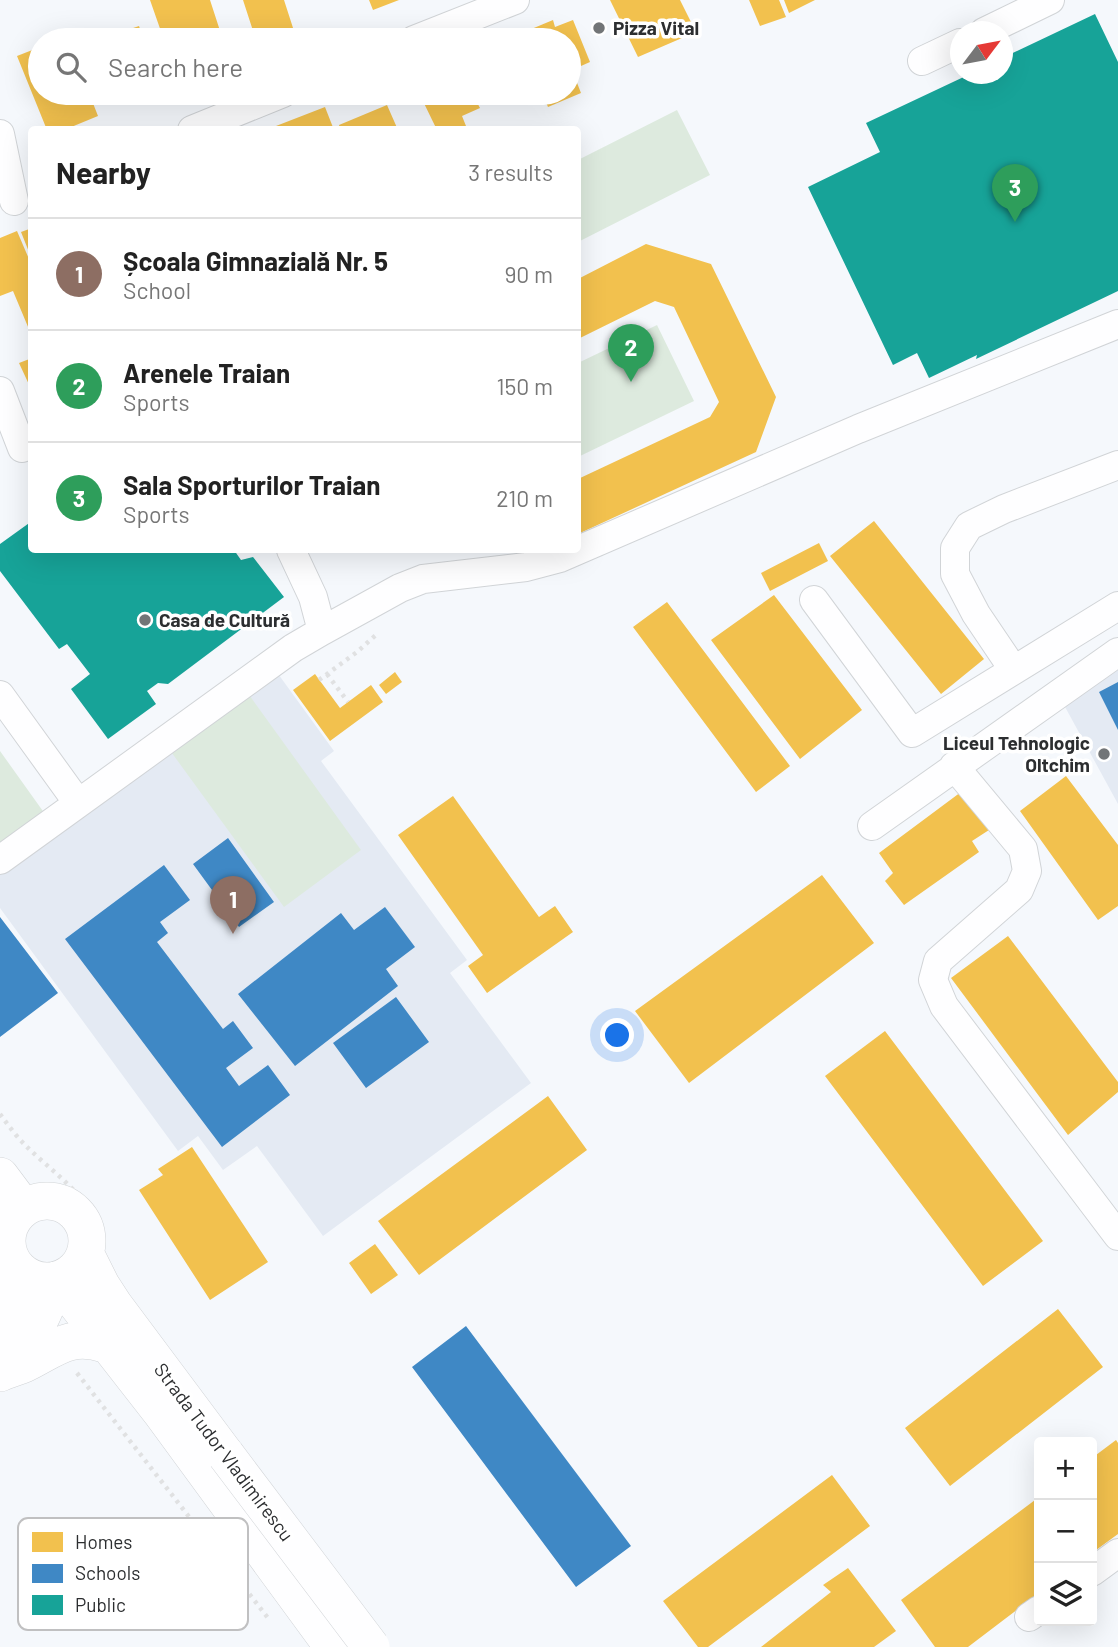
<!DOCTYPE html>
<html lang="en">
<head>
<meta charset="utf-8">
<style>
  :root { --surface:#fff; --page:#f2f2f2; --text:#222; --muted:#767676; --line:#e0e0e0; --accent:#7c3aed }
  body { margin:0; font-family:Barlow,sans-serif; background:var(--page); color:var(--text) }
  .controls { position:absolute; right:21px; bottom:21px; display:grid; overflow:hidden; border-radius:7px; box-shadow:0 7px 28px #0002 }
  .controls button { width:63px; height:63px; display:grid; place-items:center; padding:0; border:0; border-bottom:2px solid var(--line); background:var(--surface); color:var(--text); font:35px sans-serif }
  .compass { position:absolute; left:950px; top:21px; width:63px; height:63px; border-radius:50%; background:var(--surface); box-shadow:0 7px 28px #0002; rotate:58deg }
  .you { position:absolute; left:618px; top:1036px; width:24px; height:24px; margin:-18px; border:5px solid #fff; border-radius:50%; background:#1a73e8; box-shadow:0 0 0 10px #1a73e833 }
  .badge { display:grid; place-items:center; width:46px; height:46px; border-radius:50%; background:var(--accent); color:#fff; font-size:23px; font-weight:700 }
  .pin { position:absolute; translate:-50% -58px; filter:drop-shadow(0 2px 4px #0008) }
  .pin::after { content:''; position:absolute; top:37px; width:24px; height:21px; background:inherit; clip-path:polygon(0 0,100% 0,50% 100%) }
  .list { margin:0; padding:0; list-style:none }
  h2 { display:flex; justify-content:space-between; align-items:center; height:91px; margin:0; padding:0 28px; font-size:30px }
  h2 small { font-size:23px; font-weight:400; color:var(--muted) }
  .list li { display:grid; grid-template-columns:46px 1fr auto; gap:21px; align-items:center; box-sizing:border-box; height:112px; padding:0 28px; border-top:2px solid var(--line) }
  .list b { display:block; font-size:26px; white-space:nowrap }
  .list p { margin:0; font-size:23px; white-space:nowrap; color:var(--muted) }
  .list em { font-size:23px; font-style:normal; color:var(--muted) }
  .icon { flex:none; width:38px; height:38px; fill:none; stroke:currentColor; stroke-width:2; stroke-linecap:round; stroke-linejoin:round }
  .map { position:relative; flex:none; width:1118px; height:1647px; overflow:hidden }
  .search { position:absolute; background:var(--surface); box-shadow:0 7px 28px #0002; left:28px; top:28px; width:553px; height:77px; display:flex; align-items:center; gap:18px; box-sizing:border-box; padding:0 24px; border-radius:38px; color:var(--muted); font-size:26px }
  .panel { position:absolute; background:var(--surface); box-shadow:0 7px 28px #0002; left:28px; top:126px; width:553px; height:427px; border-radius:7px }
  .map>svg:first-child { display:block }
</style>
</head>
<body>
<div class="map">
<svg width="1118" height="1647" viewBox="0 0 1118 1647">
  <rect width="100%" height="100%" fill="#f5f8fc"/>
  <path fill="#e4eaf3" d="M1118,669V804L1064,705Z
    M276,671L334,751L321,761L467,960L450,973L531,1083L323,1236L257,1146L223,1170L198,1136L178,1151L0,908V871Z"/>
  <path fill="#ddeade" d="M677,110L710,175L578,242V160Z
    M657,325L694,401L578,457V363Z
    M247,692L361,850L284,907L169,749Z
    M0,751L45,814L0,847Z"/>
  <path fill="#f2c14e" d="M150,0H210L223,40H164Z
    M243,0H284L294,31L256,40Z
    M369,0H399L373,10Z
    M610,0H680L696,32L638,57Z
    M749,0H779L786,17L760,26Z
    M784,0H815L789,13Z
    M553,20L555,27L573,20L590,62L572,70L581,93L548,107L542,93H569V40H523L532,36L529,30Z
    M139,26L144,40H98Z
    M40,47V93H89L98,116L64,130H47L17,56Z
    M419,93H472L480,108L462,116L466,126L459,130H437Z
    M387,105L398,130H340L339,125Z
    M325,107L334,130H277L276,126Z
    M32,228V257H31L21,232Z
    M17,231L32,266L31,334L13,291L0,296V238Z
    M646,244L711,264L776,397L756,452L578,534V479L710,417L719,402L674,307L655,301L578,339V279Z
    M32,358V391L19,363Z
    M874,521L984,659L941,694L830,556Z
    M819,543L828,561L770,591L761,573Z
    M774,595L862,710L800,759L711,640Z
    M667,602L790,766L756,792L633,627Z
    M395,672L402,682L386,694L379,685Z
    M315,674L340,708L371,685L383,702L330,741L293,690Z
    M1066,776L1118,845V906L1098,920L1020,811Z
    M961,792L989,830L972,841L979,852L904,905L885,881L893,873L879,853Z
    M453,796L539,917L555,906L573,932L487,993L468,966L483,955L398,835Z
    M822,875L874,943L689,1083L635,1011Z
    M1008,936L1118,1082V1092L1068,1135L951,978Z
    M885,1031L1043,1241L983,1286L825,1076Z
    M548,1096L587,1150L419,1275L378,1221Z
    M192,1147L268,1262L210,1300L139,1190L163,1175L158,1169Z
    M375,1244L398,1275L371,1294L349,1263Z
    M1058,1309L1103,1367L950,1486L905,1428Z
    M1116,1440L1118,1443V1534L1092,1553V1458Z
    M832,1475L870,1526L708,1647H698L663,1601Z
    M1039,1497V1593L968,1647H935L901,1600Z
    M848,1568L896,1631L874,1647H761L831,1592L823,1585Z"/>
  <path fill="#3f88c5" d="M1118,682V730L1099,692Z
    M228,838L274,902L239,927L193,864Z
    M164,865L190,900L160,922L168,933L157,942L223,1029L233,1021L253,1048L226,1068L239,1086L268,1065L290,1095L222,1147L65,939Z
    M385,907L415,947L386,969L398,986L295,1066L238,994L341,913L354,930Z
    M0,917L58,993L0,1037Z
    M396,997L429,1042L366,1088L333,1043Z
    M466,1326L631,1546L576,1587L412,1367Z"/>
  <path fill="#17a398" d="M1095,14L1118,62V291L976,359L977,355L929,378L917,353L893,365L808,187L880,152L866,123L970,74H1002V58Z
    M32,521V550H234L241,560L253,557L284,597L168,684L158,683L147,691L156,704L108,739L71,689L90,674L67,644L59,649L0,571V544Z"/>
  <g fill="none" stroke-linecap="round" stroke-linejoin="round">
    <defs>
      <path id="minor" d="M984,32L1050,0
        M414,40L515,0
        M922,61L960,43
        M192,130L283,93
        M0,134L14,201
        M0,391L22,448
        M814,600L912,733L1118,606
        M322,631L400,588L423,579L526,567L560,558L858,429L1118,324
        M1013,669L976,614L955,574V548L969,526L1004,509L1118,465
        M0,695L78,803
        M954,766L1023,849L1027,871L1019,890L938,961L933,980L944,1006L1118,1236
        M872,826L1118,652
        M0,860L293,648L322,631L313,597L291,550
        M1092,1572L1118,1553
        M1029,1617L1039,1610"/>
      <path id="major" d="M0,1176L24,1208
        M7 1241a40 40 0 1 1 80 0a40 40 0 1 1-80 0Z
        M85,1253L101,1285L114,1305L226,1455
        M58,1280L161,1412L333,1647
        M0,1344L14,1303L16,1267
        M6,1366C31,1342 45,1313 56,1280
        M0,1373C9,1369 18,1367 26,1363C56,1348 70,1333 105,1344"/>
    </defs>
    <use href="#minor" stroke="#d1d4d7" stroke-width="30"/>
    <use href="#major" stroke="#d1d4d7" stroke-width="38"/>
    <path stroke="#e0e1e2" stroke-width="4.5" stroke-dasharray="3.5 5" stroke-linecap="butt" d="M327,674L348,702
      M319,680L357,652L377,634
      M0,1114C8,1125 16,1136 25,1145C49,1169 82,1191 97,1223
      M77,1373L268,1618"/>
    <use href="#minor" stroke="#fefeff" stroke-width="28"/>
    <use href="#major" stroke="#fefeff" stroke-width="37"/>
    <defs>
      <path id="major-bridge" d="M226,1455L371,1647"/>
    </defs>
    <use href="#major-bridge" stroke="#d1d4d7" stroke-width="38" stroke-linecap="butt"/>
    <use href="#major-bridge" stroke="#fefeff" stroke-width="37"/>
  </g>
  <g fill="#727577" stroke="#fff" stroke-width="2.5">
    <circle cx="599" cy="28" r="7"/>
    <circle cx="145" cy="620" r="7"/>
    <circle cx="1104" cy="754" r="7"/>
  </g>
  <g text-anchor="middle" stroke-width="7" stroke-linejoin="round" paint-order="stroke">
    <g font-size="19" font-weight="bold" fill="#2c2e30" stroke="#fff" text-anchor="start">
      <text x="613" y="35">Pizza Vital</text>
      <text x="159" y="627">Casa de Cultură</text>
      <text x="1090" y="750" text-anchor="end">Liceul Tehnologic<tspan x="1090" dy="22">Oltchim</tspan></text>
    </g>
    <g font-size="19" fill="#2c2e30" stroke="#fff">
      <text transform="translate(224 1452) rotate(53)" y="7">Strada Tudor Vladimirescu</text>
    </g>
  </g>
  <rect x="18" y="1518" width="230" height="112" rx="10" fill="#fff" stroke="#c0c0c1" stroke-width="2"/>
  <rect x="32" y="1532" width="31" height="20" fill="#f2c14e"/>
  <rect x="32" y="1564" width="31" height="19" fill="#3f88c5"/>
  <rect x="32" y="1595" width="31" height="20" fill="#17a398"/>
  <g font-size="19" fill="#2c2e30">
    <text x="75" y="1549">Homes</text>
    <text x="75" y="1580">Schools</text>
    <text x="75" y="1612">Public</text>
  </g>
</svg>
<div class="controls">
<button>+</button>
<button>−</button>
<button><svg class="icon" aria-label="layers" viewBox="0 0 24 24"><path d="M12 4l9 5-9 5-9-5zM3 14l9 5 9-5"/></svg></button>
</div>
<svg class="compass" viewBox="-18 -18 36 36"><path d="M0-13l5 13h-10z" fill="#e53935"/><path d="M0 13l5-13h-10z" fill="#767676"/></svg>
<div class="you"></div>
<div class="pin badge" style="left:233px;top:934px;background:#8d6e63">1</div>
<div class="pin badge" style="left:631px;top:382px;background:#2e9e5b">2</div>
<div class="pin badge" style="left:1015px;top:222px;background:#2e9e5b">3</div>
<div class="search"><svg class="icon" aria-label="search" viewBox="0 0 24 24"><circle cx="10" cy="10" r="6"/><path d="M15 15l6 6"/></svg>Search here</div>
<section class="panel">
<h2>Nearby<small>3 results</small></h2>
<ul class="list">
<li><span class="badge" style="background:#8d6e63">1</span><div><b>Școala Gimnazială Nr. 5</b><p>School</p></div><em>90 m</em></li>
<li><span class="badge" style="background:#2e9e5b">2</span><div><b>Arenele Traian</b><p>Sports</p></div><em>150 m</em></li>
<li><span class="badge" style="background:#2e9e5b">3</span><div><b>Sala Sporturilor Traian</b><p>Sports</p></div><em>210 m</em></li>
</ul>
</section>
</div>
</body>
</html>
